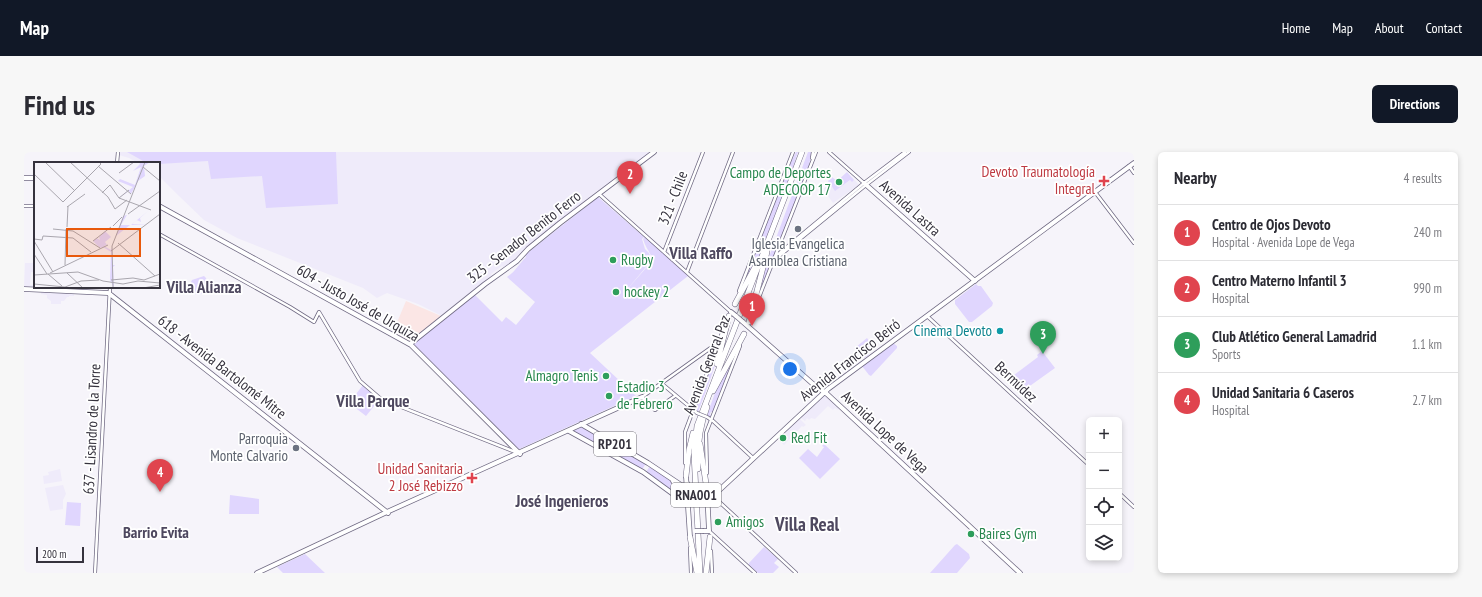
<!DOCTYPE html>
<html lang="en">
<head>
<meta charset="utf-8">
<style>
  :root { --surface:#fff; --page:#f7f7f7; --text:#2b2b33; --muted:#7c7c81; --line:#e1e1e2; --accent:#111827 }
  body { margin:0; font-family:"PT Sans Narrow",sans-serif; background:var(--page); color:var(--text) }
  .controls { position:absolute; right:12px; bottom:12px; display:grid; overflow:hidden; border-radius:6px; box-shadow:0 2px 6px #0003 }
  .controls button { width:36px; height:36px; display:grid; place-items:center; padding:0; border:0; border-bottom:1px solid var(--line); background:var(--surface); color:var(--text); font:20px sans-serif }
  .scale { position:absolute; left:12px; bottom:10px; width:48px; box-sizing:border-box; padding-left:4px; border:2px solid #35323d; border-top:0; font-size:11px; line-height:14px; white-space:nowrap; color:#35323d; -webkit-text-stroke:3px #fff; paint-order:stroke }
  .you { position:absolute; left:766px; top:217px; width:14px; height:14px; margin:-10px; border:3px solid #fff; border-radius:50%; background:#1a73e8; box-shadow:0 0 0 6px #1a73e833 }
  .badge { display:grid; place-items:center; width:26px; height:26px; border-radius:50%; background:var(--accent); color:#fff; font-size:13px; font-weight:700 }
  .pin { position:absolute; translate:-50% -33px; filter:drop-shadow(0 1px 2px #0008) }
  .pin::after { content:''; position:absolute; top:21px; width:14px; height:12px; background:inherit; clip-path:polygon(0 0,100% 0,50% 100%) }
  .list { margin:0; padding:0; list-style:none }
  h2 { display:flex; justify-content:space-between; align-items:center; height:52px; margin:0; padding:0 16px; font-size:17px }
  h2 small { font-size:13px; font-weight:400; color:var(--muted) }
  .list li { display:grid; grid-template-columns:26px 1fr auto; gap:12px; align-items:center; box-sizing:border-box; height:56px; padding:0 16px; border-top:1px solid var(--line) }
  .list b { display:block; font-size:15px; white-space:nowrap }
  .list p { margin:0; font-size:13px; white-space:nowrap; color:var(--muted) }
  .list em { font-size:13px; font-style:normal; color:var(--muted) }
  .icon { flex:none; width:22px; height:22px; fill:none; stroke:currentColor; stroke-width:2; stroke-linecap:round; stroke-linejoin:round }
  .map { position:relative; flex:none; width:1110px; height:421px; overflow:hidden; border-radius:6px }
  header { display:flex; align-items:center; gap:24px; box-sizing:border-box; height:56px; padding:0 20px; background:var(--accent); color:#fff }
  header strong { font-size:19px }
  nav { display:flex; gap:22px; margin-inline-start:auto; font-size:14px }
  .intro { display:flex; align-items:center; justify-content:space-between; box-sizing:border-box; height:96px; padding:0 24px }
  h1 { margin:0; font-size:28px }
  .button { padding:10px 18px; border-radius:6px; background:var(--accent); color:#fff; font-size:14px; font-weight:700 }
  main { display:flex; gap:24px; padding:0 24px }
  aside { flex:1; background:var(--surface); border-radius:6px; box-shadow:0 2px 6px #0003 }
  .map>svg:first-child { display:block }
</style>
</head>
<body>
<header>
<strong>Map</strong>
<nav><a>Home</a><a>Map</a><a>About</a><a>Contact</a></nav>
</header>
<div class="intro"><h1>Find us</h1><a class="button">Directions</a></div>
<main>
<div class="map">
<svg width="1110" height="421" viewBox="0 0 1110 421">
  <rect width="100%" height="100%" fill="#f6f4fa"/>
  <path fill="#efebfa" d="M95,0H627L576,39H572V41L504,96L492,108L481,116L478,114L467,122L468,124L418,164L394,152L363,141L353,146L339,136L213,86L180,68L155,44L135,24V11H114L105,6L95,3Z
    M828,25L835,33L809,51L799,37L806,32L811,37L825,29Z
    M1,111H11V120H7L6,133H11V135L15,136H0Z
    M17,140L50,141V144H45V145H43L40,149H37V152H27V149L23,146V143L17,142Z
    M800,243H802L815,257L814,258L811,256L809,258L804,254L791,267L787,266L785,268L783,266L781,269L777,266V263Z
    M773,267H776L782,273L779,275L778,274L760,293L754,287Z
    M36,317L38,329L20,332L19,324L25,323L24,320Z
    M39,333L42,342L39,348V357L26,359L21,336Z"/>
  <path fill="#fbe6e5" d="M382,149L417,164L386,189L369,180Z"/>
  <path fill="#e0d6fe" d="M103,0H312L314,52L242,56L238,24L187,27L184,9L135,12L121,10Z
    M772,0H774L763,33L738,99L718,135L766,12Z
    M784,0H788L783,21L730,157L739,121Z
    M823,20L830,28L828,30L826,28L811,39L804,29L808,25L813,29Z
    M574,45L620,85L618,87L621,97L625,101L628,108L600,141L629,108C626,100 621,95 619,87L621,85L664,124L566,201L612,244L493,298L389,192L450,142L478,170L482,165L492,173L511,150L483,125C491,120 495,112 502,105L501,103Z
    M180,124L182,126L186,137L185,140L173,143L171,142L167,130L168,128Z
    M952,132L954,134H957L969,151L968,154L948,170H945L931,152V148Z
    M701,175C695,205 685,232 674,260L671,257Z
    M843,186L847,192L845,193L848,197L842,200L845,203L840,206L832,195Z
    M869,191L873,194V196L847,224L845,223L838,214Z
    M714,194L689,260H687L686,262L687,264L685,265L683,263L692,238Z
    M1018,199L1031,216L1003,236L990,223L1014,205L1013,203Z
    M339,233L355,248L342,264L325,251Z
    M558,275L579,287L570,291L549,279Z
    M583,289L622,311L618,318L575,293Z
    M800,292L816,307L796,327L775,306L784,297L793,305L800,295L798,294Z
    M626,314L648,329L653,337L652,338L649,339L622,320Z
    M206,343L235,347V362H205Z
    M43,350L57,351L56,374L41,373Z
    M933,392L945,402L946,406L933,421H906L931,393Z
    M740,395L754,407L750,411L755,415L749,421H734L725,413V411Z
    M281,402L301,421H259L253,415Z"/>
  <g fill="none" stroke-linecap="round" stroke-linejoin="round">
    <defs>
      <path id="minor" d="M805,0L840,31
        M788,6L789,0
        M93,11L94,0
        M1105,14L1110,21
        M1071,40L1110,91
        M575,42L707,160
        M0,54H11
        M135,82L266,155L290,170L295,160
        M640,100L679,0
        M752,104L840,31L881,0
        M749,109L842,33L885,0
        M663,120L709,0
        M715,139L769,0
        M730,158L792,0
        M295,160L336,229L357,247L494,301
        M903,164L1065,313
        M637,231L673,261
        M651,244L631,258L618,245L695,190
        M683,265L689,269L729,306
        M661,311V280L698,181
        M683,321L682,281L716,194
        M1095,341L1110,355
        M689,344L772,421
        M685,379L731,421
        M666,396L667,421
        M687,399L688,421
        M71,421L86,135"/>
      <path id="major" d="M0,26H11
        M840,31L951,129
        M135,54L387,193L496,302
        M0,137L84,141L87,143L364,361
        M707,160L712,164
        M719,170L789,232L803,242L996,421
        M386,192L461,132L493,109L504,97L536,71L630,0
        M557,272L624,311L657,333L661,334L663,331
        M545,279L619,320L664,353
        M662,324L666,385
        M649,329L658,343L665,348
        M678,348L689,344L804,237L1110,11
        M680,379H685L683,338
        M233,421L363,360L618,245"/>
      <path id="highway" d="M711,152L731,115
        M725,170L743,100
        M693,212L705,164
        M689,239L720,182
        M676,292L683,338
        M674,317C673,295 675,276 683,255
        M662,324L665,298L669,281
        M666,385L673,421
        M676,421L670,301L673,274L778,0
        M682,421L686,385"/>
    </defs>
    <use href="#minor" stroke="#706a83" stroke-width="4"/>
    <use href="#major" stroke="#706a83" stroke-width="5.5"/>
    <use href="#highway" stroke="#706a83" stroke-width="6"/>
    <use href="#minor" stroke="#fff" stroke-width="2.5"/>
    <use href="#major" stroke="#fff" stroke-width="4"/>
    <use href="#highway" stroke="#fff" stroke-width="5"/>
    <defs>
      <path id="minor-bridge" d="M673,261L683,265"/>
      <path id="major-bridge" d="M712,164L719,170
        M669,348H678
        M671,379H680"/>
    </defs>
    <use href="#minor-bridge" stroke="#706a83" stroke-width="4" stroke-linecap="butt"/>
    <use href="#major-bridge" stroke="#706a83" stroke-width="5.5" stroke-linecap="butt"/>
    <use href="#minor-bridge" stroke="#fff" stroke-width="2.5"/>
    <use href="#major-bridge" stroke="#fff" stroke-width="4"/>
  </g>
  <g fill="#e0444e" stroke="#fff" stroke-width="1.5">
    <path d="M1078 23h4v4h4v4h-4v4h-4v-4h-4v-4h4z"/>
    <path d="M446 320h4v4h4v4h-4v4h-4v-4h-4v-4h4z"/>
  </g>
  <g fill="#2e9e5b" stroke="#fff" stroke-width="1.5">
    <circle cx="815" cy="30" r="4"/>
    <circle cx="589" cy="108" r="4"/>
    <circle cx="592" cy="140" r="4"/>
    <circle cx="582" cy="224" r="4"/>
    <circle cx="585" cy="244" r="4"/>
    <circle cx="759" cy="286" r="4"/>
    <circle cx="694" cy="370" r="4"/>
    <circle cx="947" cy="382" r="4"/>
  </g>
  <g fill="#6b7280" stroke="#fff" stroke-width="1.5">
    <circle cx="774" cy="77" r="4"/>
    <circle cx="272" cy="296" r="4"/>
  </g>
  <circle fill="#0f9aa8" stroke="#fff" stroke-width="1.5" cx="976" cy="179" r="4"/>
  <g text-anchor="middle" stroke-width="3.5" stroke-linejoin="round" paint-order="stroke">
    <g fill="#fff" stroke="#727077" stroke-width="1">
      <rect x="570" y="280" width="42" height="24" rx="3"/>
      <rect x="647" y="331" width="50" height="24" rx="3"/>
    </g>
    <g font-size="14" font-weight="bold" fill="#35323d">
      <text x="591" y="297">RP201</text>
      <text x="672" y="348">RNA001</text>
    </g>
    <g font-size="15" fill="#be3a42" stroke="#fff" text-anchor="end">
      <text x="1071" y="25">Devoto Traumatología<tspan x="1071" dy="17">Integral</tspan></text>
      <text x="439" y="322">Unidad Sanitaria<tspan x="439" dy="17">2 José Rebizzo</tspan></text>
    </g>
    <g font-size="15" fill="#27864d" stroke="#fff" text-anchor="start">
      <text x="807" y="26" text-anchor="end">Campo de Deportes<tspan x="807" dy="17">ADECOOP 17</tspan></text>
      <text x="597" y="113">Rugby</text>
      <text x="600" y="145">hockey 2</text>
      <text x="574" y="229" text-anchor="end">Almagro Tenis</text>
      <text x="593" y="240">Estadio 3<tspan x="593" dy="17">de Febrero</tspan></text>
      <text x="767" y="291">Red Fit</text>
      <text x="702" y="375">Amigos</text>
      <text x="955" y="387">Baires Gym</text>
    </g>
    <g font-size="15" fill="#35323d" stroke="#fff">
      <text transform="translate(649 46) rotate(-69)" y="5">321 - Chile</text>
      <text transform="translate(886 56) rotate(42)" y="5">Avenida Lastra</text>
      <text transform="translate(500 85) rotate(-38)" y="5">325 - Senador Benito Ferro</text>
      <text transform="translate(334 151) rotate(30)" y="5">604 - Justo José de Urquiza</text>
      <text transform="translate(826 208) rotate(-38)" y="5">Avenida Francisco Beiró</text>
      <text transform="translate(683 213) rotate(-69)" y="5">Avenida General Paz</text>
      <text transform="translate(198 215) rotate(38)" y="5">618 - Avenida Bartolomé Mitre</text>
      <text transform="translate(992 230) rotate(43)" y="5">Bermúdez</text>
      <text transform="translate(68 277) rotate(-87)" y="5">637 - Lisandro de la Torre</text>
      <text transform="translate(861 280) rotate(43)" y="5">Avenida Lope de Vega</text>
    </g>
    <g font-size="15" fill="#5b616d" stroke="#fff">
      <text x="774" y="97">Iglesia Evangelica<tspan x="774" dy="17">Asamblea Cristiana</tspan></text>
      <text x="264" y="292" text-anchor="end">Parroquia<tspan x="264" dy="17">Monte Calvario</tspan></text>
    </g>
    <g font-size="15" fill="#0d838f" stroke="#fff" text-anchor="end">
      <text x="968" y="184">Cinema Devoto</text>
    </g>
    <g font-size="16" font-weight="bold" fill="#4e485f" stroke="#fff">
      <text x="132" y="386">Barrio Evita</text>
    </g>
    <g font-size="17" font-weight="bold" fill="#4e485f" stroke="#fff">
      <text x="677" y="107">Villa Raffo</text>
      <text x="180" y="141">Villa Alianza</text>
      <text x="349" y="255">Villa Parque</text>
      <text x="538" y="355">José Ingenieros</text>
    </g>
    <g font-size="19" font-weight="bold" fill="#4e485f" stroke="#fff">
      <text x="783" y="379">Villa Real</text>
    </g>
  </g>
  <g transform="translate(10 10)">
    <rect width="126" height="126" fill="#f6f4fa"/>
    <path d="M105,0H116L110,4L111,14L104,19L97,32L95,29L85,36L99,25L84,19L86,17L101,23L107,5L99,9L106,2ZM114,49L106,56L107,60L103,58L98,62H114L96,63L82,74L78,85L79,103H81L79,105L80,126L76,118L77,90L69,85L66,86L59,79L63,76L66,78L65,75L71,69L77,75L71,80L73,83L70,84L77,88L89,54L93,53L87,63H97Z" fill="#e0d6fe"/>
    <path fill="none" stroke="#a9a6ae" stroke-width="1" d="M11,0L41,29M36,0L74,35L81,47L93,38M64,4L97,32M109,5L126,19M85,11L100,0M0,12L29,40L67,2L65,0M68,31L76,23L85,36L117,48M85,36L95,28M33,45L51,32M94,52L126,29M79,64L88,55M33,65L34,44M19,67L39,69L66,86M0,77L8,78L9,74L39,76L57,90M0,79L19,110M59,79L77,65M84,81L121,114M77,89L126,52M0,92L13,112M31,103L32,67M16,111L74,83M33,111L49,126M14,112L28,124M0,113L44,110L69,119L89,122L104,119L126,121M77,118L99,116L110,118L126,112M0,122L31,125L47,119L65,118M79,126L78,84L111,0M109,126L126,123"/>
    <path fill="#e8590c" fill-opacity="0.15" stroke="#e8590c" stroke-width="2" d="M33,67H106V94H33Z"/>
    <rect width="126" height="126" fill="none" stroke="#35323d" stroke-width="2"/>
  </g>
</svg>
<div class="controls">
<button>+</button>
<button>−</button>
<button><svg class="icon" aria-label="locate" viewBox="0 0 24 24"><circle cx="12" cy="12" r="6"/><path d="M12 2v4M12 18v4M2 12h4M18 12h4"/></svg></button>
<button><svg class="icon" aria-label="layers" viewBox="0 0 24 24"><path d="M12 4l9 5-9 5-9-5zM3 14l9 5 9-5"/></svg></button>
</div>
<div class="scale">200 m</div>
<div class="you"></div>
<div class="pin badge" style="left:728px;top:174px;background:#e0444e">1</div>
<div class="pin badge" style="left:606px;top:42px;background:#e0444e">2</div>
<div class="pin badge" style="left:1019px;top:202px;background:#2e9e5b">3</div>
<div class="pin badge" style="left:136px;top:340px;background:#e0444e">4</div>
</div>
<aside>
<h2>Nearby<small>4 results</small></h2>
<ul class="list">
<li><span class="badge" style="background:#e0444e">1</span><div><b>Centro de Ojos Devoto</b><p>Hospital · Avenida Lope de Vega</p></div><em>240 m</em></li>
<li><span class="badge" style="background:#e0444e">2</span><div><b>Centro Materno Infantil 3</b><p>Hospital</p></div><em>990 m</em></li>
<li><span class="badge" style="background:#2e9e5b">3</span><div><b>Club Atlético General Lamadrid</b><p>Sports</p></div><em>1.1 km</em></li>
<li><span class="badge" style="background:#e0444e">4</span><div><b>Unidad Sanitaria 6 Caseros</b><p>Hospital</p></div><em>2.7 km</em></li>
</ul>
</aside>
</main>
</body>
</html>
